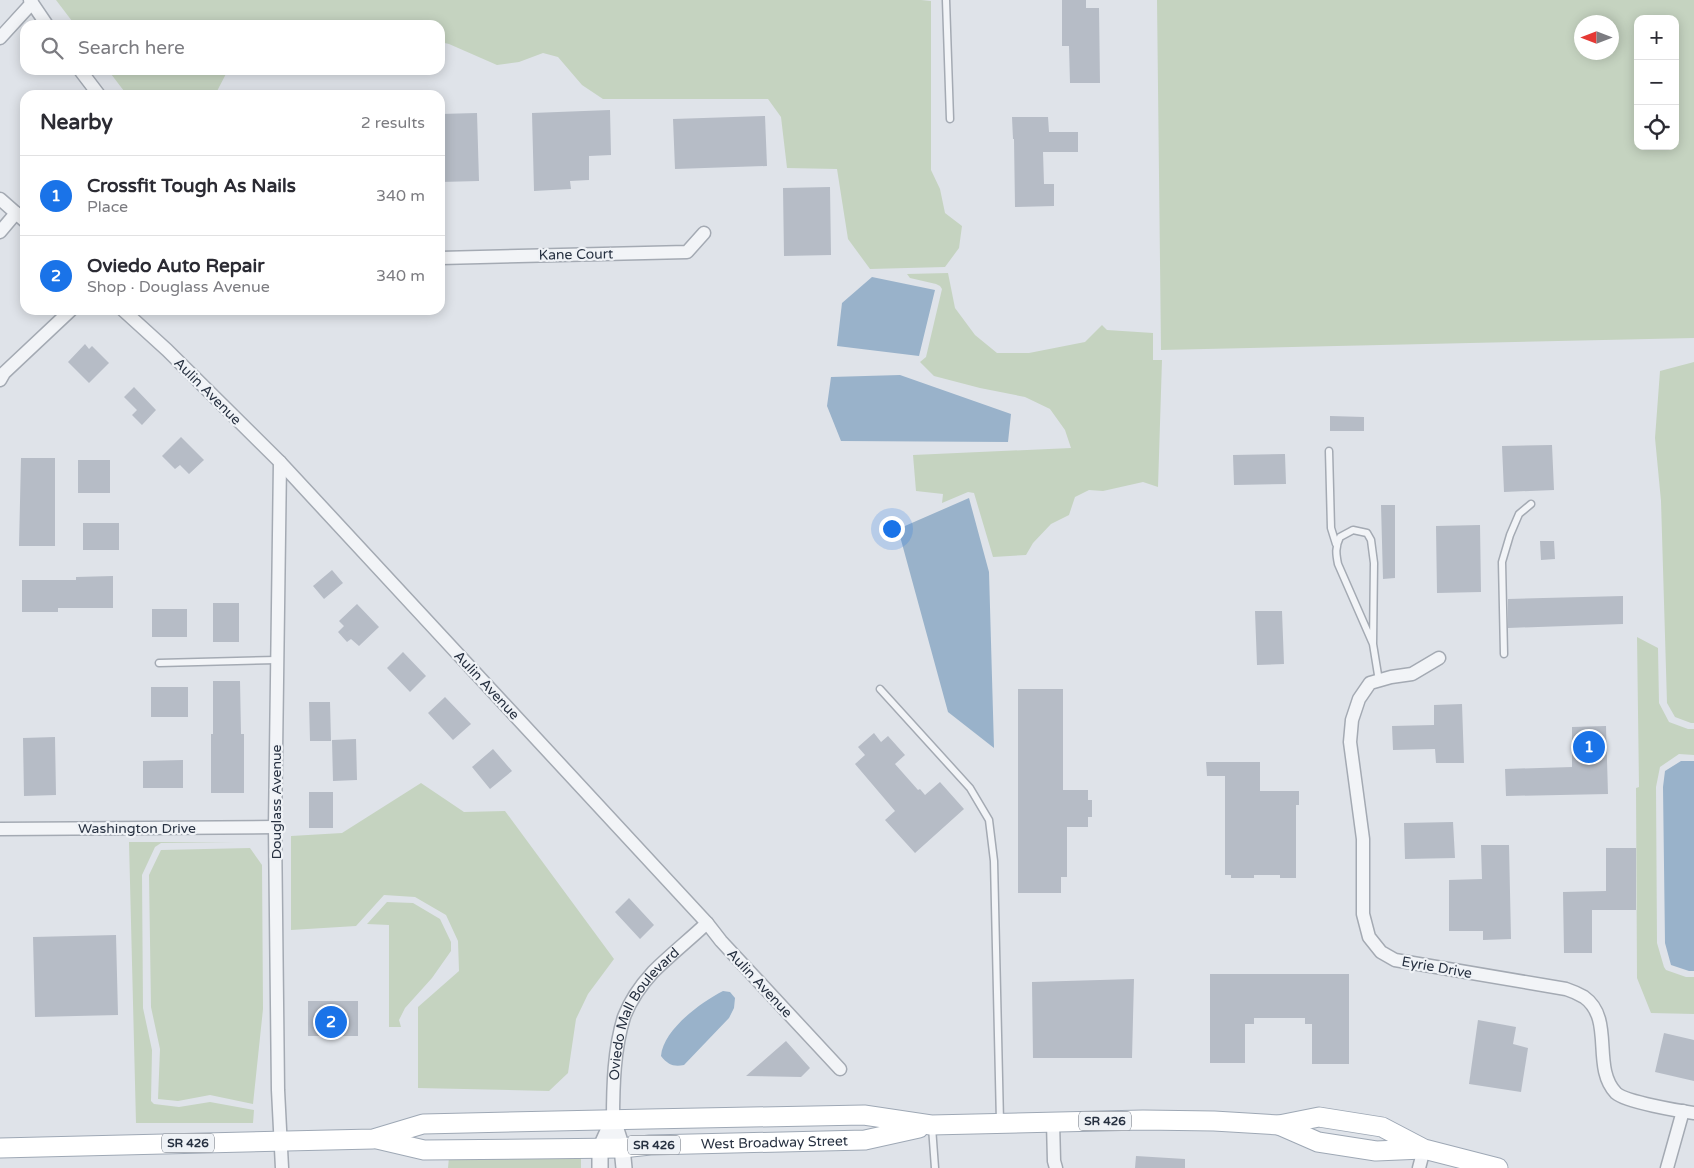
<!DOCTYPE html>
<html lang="en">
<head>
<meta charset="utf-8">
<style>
  :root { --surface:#fff; --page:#f2f2f3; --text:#2b2b33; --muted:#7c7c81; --line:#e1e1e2; --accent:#1a73e8 }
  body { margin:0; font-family:"Varela Round",sans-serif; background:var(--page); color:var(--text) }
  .controls { position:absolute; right:15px; top:15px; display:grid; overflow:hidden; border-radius:10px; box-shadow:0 2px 12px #0003 }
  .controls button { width:45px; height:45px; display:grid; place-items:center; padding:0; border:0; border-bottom:1px solid var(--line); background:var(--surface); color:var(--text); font:25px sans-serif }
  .compass { position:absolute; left:1574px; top:15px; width:45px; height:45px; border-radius:50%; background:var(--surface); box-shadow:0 2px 12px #0003; rotate:270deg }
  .you { position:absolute; left:891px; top:528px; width:18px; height:18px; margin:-12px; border:4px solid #fff; border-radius:50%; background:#1a73e8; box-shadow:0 0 0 8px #1a73e833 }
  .badge { display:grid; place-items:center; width:32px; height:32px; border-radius:50%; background:var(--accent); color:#fff; font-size:16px; font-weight:700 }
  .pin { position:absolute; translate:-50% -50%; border:2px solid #fff; box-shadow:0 1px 5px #0006 }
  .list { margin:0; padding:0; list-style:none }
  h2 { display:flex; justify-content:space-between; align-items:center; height:65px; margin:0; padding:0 20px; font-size:21px }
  h2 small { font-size:16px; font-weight:400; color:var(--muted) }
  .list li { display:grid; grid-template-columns:32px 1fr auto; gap:15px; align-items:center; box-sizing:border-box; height:80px; padding:0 20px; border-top:1px solid var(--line) }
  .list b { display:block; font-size:19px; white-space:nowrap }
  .list p { margin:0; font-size:16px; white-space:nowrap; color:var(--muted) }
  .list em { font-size:16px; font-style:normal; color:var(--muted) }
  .icon { flex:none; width:28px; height:28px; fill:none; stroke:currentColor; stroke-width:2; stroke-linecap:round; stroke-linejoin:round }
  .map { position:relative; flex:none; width:1694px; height:1168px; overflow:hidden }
  .search { position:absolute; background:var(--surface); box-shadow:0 2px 12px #0003; left:20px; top:20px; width:425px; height:55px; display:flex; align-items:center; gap:12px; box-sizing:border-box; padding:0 18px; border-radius:15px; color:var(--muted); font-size:19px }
  .panel { position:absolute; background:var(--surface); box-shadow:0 2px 12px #0003; left:20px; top:90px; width:425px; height:225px; border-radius:15px }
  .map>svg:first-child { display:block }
</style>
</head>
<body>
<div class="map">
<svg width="1694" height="1168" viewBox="0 0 1694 1168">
  <rect width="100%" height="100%" fill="#dfe3e9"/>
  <path fill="#c5d3c0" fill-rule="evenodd" d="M56,0H921L931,1V170L940,189L945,213L962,226L959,248L945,267L870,269L848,239L837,169L787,168L781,117L768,99H603L582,85L558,57L543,53L519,62L497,65L449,44L440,42V25H75Z
    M1157,0H1694V338L1161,350ZM1638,19H1675V146H1638ZM1582,22H1612V52H1582Z
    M108,70H228L215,95H127Z
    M948,273L955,308L975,335L997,353H1029L1085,342L1102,325L1107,330L1153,333V360H1162L1158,487L1143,482L1103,491L1089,490L1075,497L1069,515L1051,524L1033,543L1026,555L993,557L974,493L968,492L942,503L943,494L916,491L913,455L1071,448L1065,430L1050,409L1025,397L980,388L934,376L920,362L926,357L942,289L940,286L936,284L910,278L907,274Z
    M1694,362V723H1691L1675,717L1667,703L1661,501L1655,438L1660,371Z
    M1637,637L1658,648L1659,703L1669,722L1688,729H1694V755L1679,754L1660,767L1656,787L1657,943L1664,967L1666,970L1686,977H1694V1014L1651,1013L1637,978L1636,788L1639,787Z
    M421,783L464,812L505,811L614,959L588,994L576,1019L568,1073L549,1091L418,1088V1007L459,971L458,941L446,915L415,897L384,895L356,926L291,930V836L342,833Z
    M129,842H235L161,843L155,847L142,875L143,1008L152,1050L151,1101L154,1104L179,1107L210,1102L254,1110L253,1123H136Z
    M250,848L262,865L263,1009L253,1104L210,1095L178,1101L158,1099L160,1049L151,1007L149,875L161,850Z
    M387,902L413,903L440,919L451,942V951L432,978L405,1008L399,1020L401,1027H389V925L367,924Z
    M581,1156V1168H448L449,1157Z"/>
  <path fill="#99b2ca" d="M872,277L935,290L919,356L837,346L842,303Z
    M900,375L1011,414L1008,442L841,441L827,406L831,377Z
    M969,498L989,572L994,748L948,712L898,529Z
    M1681,761H1694V971H1689L1671,965L1665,943L1663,787L1665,771Z
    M723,991L730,992L735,998L734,1008L729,1018L684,1065C674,1067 668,1065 661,1056C663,1030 701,1002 723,991Z"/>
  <path fill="#b6bcc6" d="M1062,0H1086V8H1099L1100,83H1070L1069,46H1062Z
    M610,110L611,155L589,156V180L570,181L571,189L534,191L532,113Z
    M477,113L479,181L440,182V114Z
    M765,116L767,166L675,169L673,119Z
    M1012,117H1048L1049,132H1078V152H1043L1044,184H1054V206L1015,207L1014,139H1013Z
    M830,187L831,255L784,256L783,188Z
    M85,344L89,349L92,346L109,363L89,383L68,362Z
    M134,387L156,410L142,425L132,415L137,410L124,397Z
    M1330,416L1364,417V431H1330Z
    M181,437L204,460L189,474L180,465L175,469L162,456Z
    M1552,445L1554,490L1504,492L1502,446Z
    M1285,454L1286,484L1234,485L1233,455Z
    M21,458H55V546H19Z
    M78,460H110V493H78Z
    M1381,505H1395V578L1383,579Z
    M83,523H119V550H83Z
    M1480,525L1481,592L1437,593L1436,526Z
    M1540,541H1554L1555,559L1541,560Z
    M332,570L343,583L324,599L313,586Z
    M113,576V608H58V612H22V580H76V577Z
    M1623,596V624L1508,628V599Z
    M213,603H239V642H213Z
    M357,604L379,627L359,646L351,639L347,642L338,632L344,626L339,621Z
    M152,609H187V637H152Z
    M1255,611H1282L1284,664L1257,665Z
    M403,652L426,676L410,692L387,668Z
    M213,681H240L241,734H244V793H211V734H213Z
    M151,687H188V717H151Z
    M1018,689H1063V790H1088V800H1092V817H1088V827H1067V877H1061V893H1018Z
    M445,697L471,724L453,740L428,713Z
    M309,702H330L331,741H310Z
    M1462,704L1464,763H1436L1435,749L1393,750L1392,726L1434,725V705Z
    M1606,726L1608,794L1506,796L1505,769L1572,767V727Z
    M874,733L881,742L888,736L905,755L895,764L918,790L920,789L925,795L940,782L964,809L915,853L885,820L895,811L855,764L865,755L858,747Z
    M55,737L56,795L24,796L23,738Z
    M356,739L357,780L333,781L332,740Z
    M493,749L512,771L490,789L472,767Z
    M183,760V788H143V761Z
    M1206,762H1260V791H1299V805H1296V878H1280V875H1254V878H1231V875H1225V776H1207Z
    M309,792H333V828H309Z
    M1453,822L1455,858L1405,859L1404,823Z
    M1481,845H1509L1511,939L1483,940V931H1449V880L1482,879Z
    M1606,848H1636V910H1592V953H1564L1563,892L1606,891Z
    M629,898L654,925L640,939L615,912Z
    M116,935L118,1015L35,1017L33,937Z
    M1210,974H1349V1064H1312V1024H1305V1018H1254V1024H1245V1063H1210Z
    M1134,979L1132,1058H1033L1032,982Z
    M308,1001H358V1036H308Z
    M1478,1020L1516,1027L1513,1044L1528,1048L1521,1092L1469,1084Z
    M1664,1033L1694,1040V1081L1655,1072Z
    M786,1041L810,1068L801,1077L746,1076Z
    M1136,1156L1185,1159V1168H1135Z"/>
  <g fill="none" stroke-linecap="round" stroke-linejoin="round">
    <defs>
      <path id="service" d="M946,0L950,119
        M1329,451L1331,528L1336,544
        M1373,644L1338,564C1336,554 1335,547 1340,537L1353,530L1367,533L1371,540L1374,563L1373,644L1379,681
        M1504,654L1502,562L1510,535L1519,514L1531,504
        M159,663L277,660
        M880,689L970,788L989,820L994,861L1000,1122
        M932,1127L935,1168"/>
      <g id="minor">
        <path d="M30,0L47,25"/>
        <path d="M0,38L32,3"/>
        <path d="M80,70L99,95"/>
        <path d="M0,199L25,221"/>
        <path d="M0,232L16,213"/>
        <path d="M440,258L687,252L704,233"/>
        <path d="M123,310L167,350L280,462L707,923L721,941L840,1069"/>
        <path d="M0,380L4,373L71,310"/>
        <path d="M280,462L275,827L278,1090L282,1168"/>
        <path d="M1439,658L1412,674L1391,677L1370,683L1359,699L1352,720L1350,742L1363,839V914L1369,937L1381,952L1395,960L1566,989C1572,991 1579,994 1584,997C1615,1019 1591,1067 1616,1093C1626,1102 1679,1111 1694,1113"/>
        <path d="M0,829L275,827"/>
        <path id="s1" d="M613,1120C613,1086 614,1049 624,1017C630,1001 642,984 653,972C670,955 689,940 707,923"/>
        <path d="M1053,1122L1054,1161L1056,1168"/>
        <path d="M1419,1168L1424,1149"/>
        <path d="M1667,1168L1683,1111"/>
      </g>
      <path id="tertiary" d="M613,1120L622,1148L624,1168
        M600,1168V1149L613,1120"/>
      <g id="primary">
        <path d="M1279,1125L1318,1142L1376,1151L1423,1149"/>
        <path id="s2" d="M377,1139L424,1150L622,1148L650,1145L865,1140L919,1128"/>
        <path d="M0,1148L373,1139L423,1124L648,1119L864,1115L931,1125L1143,1120L1214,1121L1279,1125L1319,1117L1382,1127L1424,1149L1498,1168"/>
      </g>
    </defs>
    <use href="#service" stroke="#a4aab3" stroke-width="9"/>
    <use href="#minor" stroke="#a4aab3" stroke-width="15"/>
    <use href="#tertiary" stroke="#a4aab3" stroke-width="18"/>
    <use href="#primary" stroke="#9ea8b5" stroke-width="21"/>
    <use href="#service" stroke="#f2f4f7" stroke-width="6"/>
    <use href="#minor" stroke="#f2f4f7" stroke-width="12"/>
    <use href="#tertiary" stroke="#f2f4f7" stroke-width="15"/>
    <use href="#primary" stroke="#fff" stroke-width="19"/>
  </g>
  <g text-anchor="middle" stroke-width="4.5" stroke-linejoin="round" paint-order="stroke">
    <g fill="#eff2f6" stroke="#636b77" stroke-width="1">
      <rect x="1079" y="1111.5" width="52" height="19" rx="4"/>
      <rect x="162" y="1133.5" width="52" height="19" rx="4"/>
      <rect x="628" y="1135.5" width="52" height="19" rx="4"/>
    </g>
    <g font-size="12" font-weight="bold" fill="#273141">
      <text x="1105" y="1125">SR 426</text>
      <text x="188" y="1147">SR 426</text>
      <text x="654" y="1149">SR 426</text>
    </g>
    <g font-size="14" fill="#273141" stroke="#eff2f6">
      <text transform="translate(576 254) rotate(-1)" y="5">Kane Court</text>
      <text transform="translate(208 391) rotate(45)" y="5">Aulin Avenue</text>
      <text transform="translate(487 685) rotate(47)" y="5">Aulin Avenue</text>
      <text transform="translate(276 802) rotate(-90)" y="5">Douglass Avenue</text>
      <text x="137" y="833">Washington Drive</text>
      <text transform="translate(1437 967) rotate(10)" y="5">Eyrie Drive</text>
      <text transform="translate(760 983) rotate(47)" y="5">Aulin Avenue</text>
      <text dy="5" stroke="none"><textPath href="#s1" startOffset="115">Oviedo Mall Boulevard</textPath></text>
      <text dy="5" stroke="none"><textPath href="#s2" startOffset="399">West Broadway Street</textPath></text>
    </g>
  </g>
</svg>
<div class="controls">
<button>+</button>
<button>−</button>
<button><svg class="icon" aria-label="locate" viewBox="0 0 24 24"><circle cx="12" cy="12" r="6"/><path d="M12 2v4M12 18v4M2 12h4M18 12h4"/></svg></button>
</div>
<svg class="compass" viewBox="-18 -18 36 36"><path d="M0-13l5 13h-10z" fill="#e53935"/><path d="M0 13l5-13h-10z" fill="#7c7c81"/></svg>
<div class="you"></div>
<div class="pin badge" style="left:1589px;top:747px">1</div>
<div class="pin badge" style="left:331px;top:1022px">2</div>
<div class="search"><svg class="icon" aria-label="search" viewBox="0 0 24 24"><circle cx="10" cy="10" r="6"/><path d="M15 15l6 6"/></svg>Search here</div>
<section class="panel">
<h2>Nearby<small>2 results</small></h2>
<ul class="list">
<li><span class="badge">1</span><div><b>Crossfit Tough As Nails</b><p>Place</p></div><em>340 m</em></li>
<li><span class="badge">2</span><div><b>Oviedo Auto Repair</b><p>Shop · Douglass Avenue</p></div><em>340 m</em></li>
</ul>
</section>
</div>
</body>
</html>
